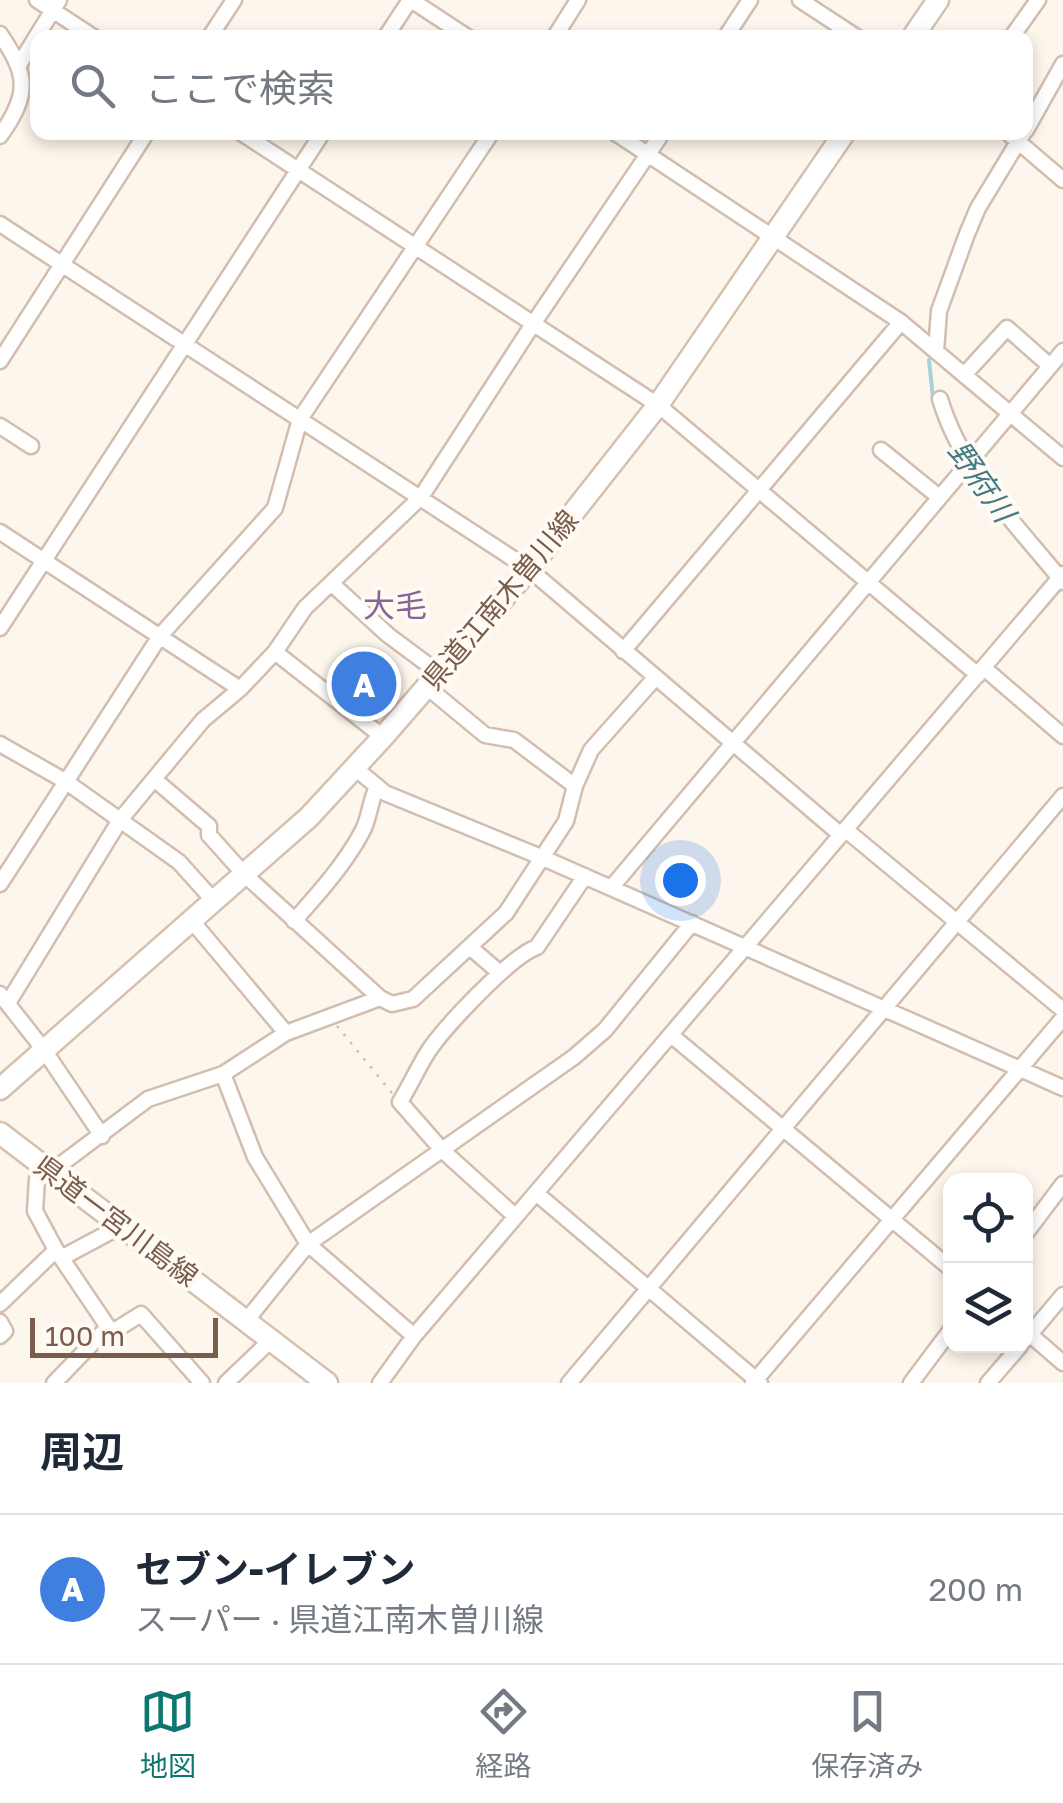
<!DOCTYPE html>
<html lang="ja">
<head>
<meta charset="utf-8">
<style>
  :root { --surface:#fff; --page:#f6f6f7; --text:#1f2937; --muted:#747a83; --line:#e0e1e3; --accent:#0f766e }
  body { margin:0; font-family:"Golos Text","Noto Sans JP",sans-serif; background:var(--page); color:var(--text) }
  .controls { position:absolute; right:30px; bottom:30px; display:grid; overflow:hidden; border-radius:20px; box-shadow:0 5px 15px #0003 }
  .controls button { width:90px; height:90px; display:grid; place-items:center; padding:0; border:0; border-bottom:2px solid var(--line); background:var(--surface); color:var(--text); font:50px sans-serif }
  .scale { position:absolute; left:30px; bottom:25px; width:188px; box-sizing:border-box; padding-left:10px; border:5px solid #7a5c4d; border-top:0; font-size:28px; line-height:35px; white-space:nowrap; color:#7a5c4d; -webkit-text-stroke:8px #fffaf3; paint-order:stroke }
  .you { position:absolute; left:680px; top:880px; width:35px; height:35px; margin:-25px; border:8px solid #fff; border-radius:50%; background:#1a73e8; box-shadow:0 0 0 15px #1a73e833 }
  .badge { display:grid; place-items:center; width:65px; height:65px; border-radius:50%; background:var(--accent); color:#fff; font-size:32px; font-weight:700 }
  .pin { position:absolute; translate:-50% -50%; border:5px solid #fff; box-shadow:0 2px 10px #0006 }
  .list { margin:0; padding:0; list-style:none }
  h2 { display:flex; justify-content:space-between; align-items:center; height:130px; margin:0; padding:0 40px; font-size:42px }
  h2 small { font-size:32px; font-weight:400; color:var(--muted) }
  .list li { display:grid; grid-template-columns:65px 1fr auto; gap:30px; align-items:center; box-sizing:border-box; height:150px; padding:0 40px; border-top:2px solid var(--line) }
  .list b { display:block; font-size:38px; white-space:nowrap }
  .list p { margin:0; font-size:32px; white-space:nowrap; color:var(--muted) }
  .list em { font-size:32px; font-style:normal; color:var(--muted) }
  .icon { flex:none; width:55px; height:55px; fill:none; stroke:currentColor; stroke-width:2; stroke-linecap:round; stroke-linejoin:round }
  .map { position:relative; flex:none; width:1063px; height:1383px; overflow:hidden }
  .search { position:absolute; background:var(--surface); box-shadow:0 5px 15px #0003; left:30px; right:30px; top:30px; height:110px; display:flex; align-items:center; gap:25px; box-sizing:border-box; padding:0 35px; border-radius:20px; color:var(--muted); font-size:38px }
  .sheet { height:280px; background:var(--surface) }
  nav { display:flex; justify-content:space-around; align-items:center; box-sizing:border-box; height:140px; border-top:2px solid var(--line); background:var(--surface); font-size:28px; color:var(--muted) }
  nav a { display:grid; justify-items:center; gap:5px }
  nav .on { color:var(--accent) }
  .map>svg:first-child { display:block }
</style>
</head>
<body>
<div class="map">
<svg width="1063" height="1383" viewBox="0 0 1063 1383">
  <rect width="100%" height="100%" fill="#fdf6ec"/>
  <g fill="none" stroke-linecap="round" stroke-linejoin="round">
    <path stroke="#a5d3da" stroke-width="4" d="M1026,116L1033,103
      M929,360L933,398
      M945,431L963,466"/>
    <defs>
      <path id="street" d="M37,0L95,38
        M411,0L469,38
        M800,0L858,38
        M0,34C28,75 30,94 0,136
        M209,38L234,0
        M385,38L410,0
        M554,38L578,0
        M725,38L750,0
        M1011,38L1038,0
        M19,65L59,0
        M1026,130L1063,64
        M240,132L658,405L978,675
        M614,132L901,322L1063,458
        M1007,132L1063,180
        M0,224L529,569L841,835
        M936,351L939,311L967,234L978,208L1024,132
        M0,361L147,132
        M964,375L1007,328L1050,366
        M940,399C962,472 1016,524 1063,582
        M0,426L31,446
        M881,450L939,497
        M0,532L240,689
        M331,583L388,635L439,673
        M0,628L323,132
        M623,651L901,322
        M275,652L383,737
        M984,668L1063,736
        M427,687L485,735L514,740L575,786
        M0,744L65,781L179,862L214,901
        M355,768L385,793L541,857L1063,1088
        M154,779L209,826V835L244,874L380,998
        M846,830L1063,1010
        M0,884L160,636L275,508L300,419L492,132
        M611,888L1063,351
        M192,921L286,1033
        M294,921C318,894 345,864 362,832C369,820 370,801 377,787
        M471,948L500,973
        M0,994L44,1050L102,1136
        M8,1003L120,820L154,779L203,720L240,689L275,652L305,608L421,497L533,324L663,132
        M671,1035L950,1268
        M223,1074L255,1157L308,1244L414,1336
        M52,1171L148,1099L223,1074L286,1033L380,998L392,1004L413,999L506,913L566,821L575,786L591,750L655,678
        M536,1193L760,1383
        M515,1216L442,1150L400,1102C409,1087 417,1070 426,1055C441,1030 511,956 537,947L585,876
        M1026,1233L1063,1184
        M56,1250L108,1327
        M63,1257L123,1225
        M0,1304L56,1250L35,1211L37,1179L48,1169
        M246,1321L308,1244L574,1057L605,1030L692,923
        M0,1322L5,1331L0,1336
        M1026,1331L1063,1363
        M1026,1339L1063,1295
        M54,1383L108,1327L114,1331L141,1314L202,1383
        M226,1383L271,1340
        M380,1383L414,1336L1063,574
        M569,1383L1063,796
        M753,1383L1063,1018
        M911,1383L950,1331
        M988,1383L1020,1346"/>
      <path id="secondary" d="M912,38L938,0
        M0,1089L309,817L383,737L529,569L658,405L845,132
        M0,1133L327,1383"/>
    </defs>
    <use href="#street" stroke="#d1beb0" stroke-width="19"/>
    <use href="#secondary" stroke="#d6c0b0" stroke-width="25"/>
    <path stroke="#d9b8a5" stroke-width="2.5" stroke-dasharray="2.5 8" stroke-linecap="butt" d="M337,1026L392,1093"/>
    <use href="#street" stroke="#fff" stroke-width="14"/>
    <use href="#secondary" stroke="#fff" stroke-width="20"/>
  </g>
  <g text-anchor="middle" stroke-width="8" stroke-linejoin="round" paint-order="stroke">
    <g font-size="28" fill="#7a5c4d" stroke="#fffaf3">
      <text transform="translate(500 600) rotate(-50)" y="10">県道江南木曽川線</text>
      <text transform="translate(116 1221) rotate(37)" y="10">県道一宮川島線</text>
    </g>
    <g font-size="30" font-style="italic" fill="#437c86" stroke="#fffaf3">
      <text transform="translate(981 482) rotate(55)" y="10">野府川</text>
    </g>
    <g font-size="32" fill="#846695" stroke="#fffaf3">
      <text x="395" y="617">大毛</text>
    </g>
  </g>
</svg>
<div class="controls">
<button><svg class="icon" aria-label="locate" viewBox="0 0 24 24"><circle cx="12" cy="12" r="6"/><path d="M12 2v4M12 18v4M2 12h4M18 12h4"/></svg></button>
<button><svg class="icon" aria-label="layers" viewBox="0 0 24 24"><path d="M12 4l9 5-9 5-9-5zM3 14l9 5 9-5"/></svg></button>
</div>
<div class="scale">100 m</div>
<div class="you"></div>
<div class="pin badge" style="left:364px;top:684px;background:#3f7fe0">A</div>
<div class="search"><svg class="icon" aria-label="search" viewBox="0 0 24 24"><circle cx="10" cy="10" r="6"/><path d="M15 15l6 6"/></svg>ここで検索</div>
</div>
<section class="sheet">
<h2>周辺<small></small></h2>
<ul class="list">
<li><span class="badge" style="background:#3f7fe0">A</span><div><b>セブン-イレブン</b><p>スーパー · 県道江南木曽川線</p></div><em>200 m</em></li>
</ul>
</section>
<nav>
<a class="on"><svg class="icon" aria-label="map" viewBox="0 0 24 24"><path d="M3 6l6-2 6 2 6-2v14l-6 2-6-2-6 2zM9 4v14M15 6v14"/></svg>地図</a>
<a><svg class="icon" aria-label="directions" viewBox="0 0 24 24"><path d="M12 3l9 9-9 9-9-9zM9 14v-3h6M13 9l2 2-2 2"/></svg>経路</a>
<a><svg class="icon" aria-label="saved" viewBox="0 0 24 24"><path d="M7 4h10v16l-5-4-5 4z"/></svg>保存済み</a>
</nav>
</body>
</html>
